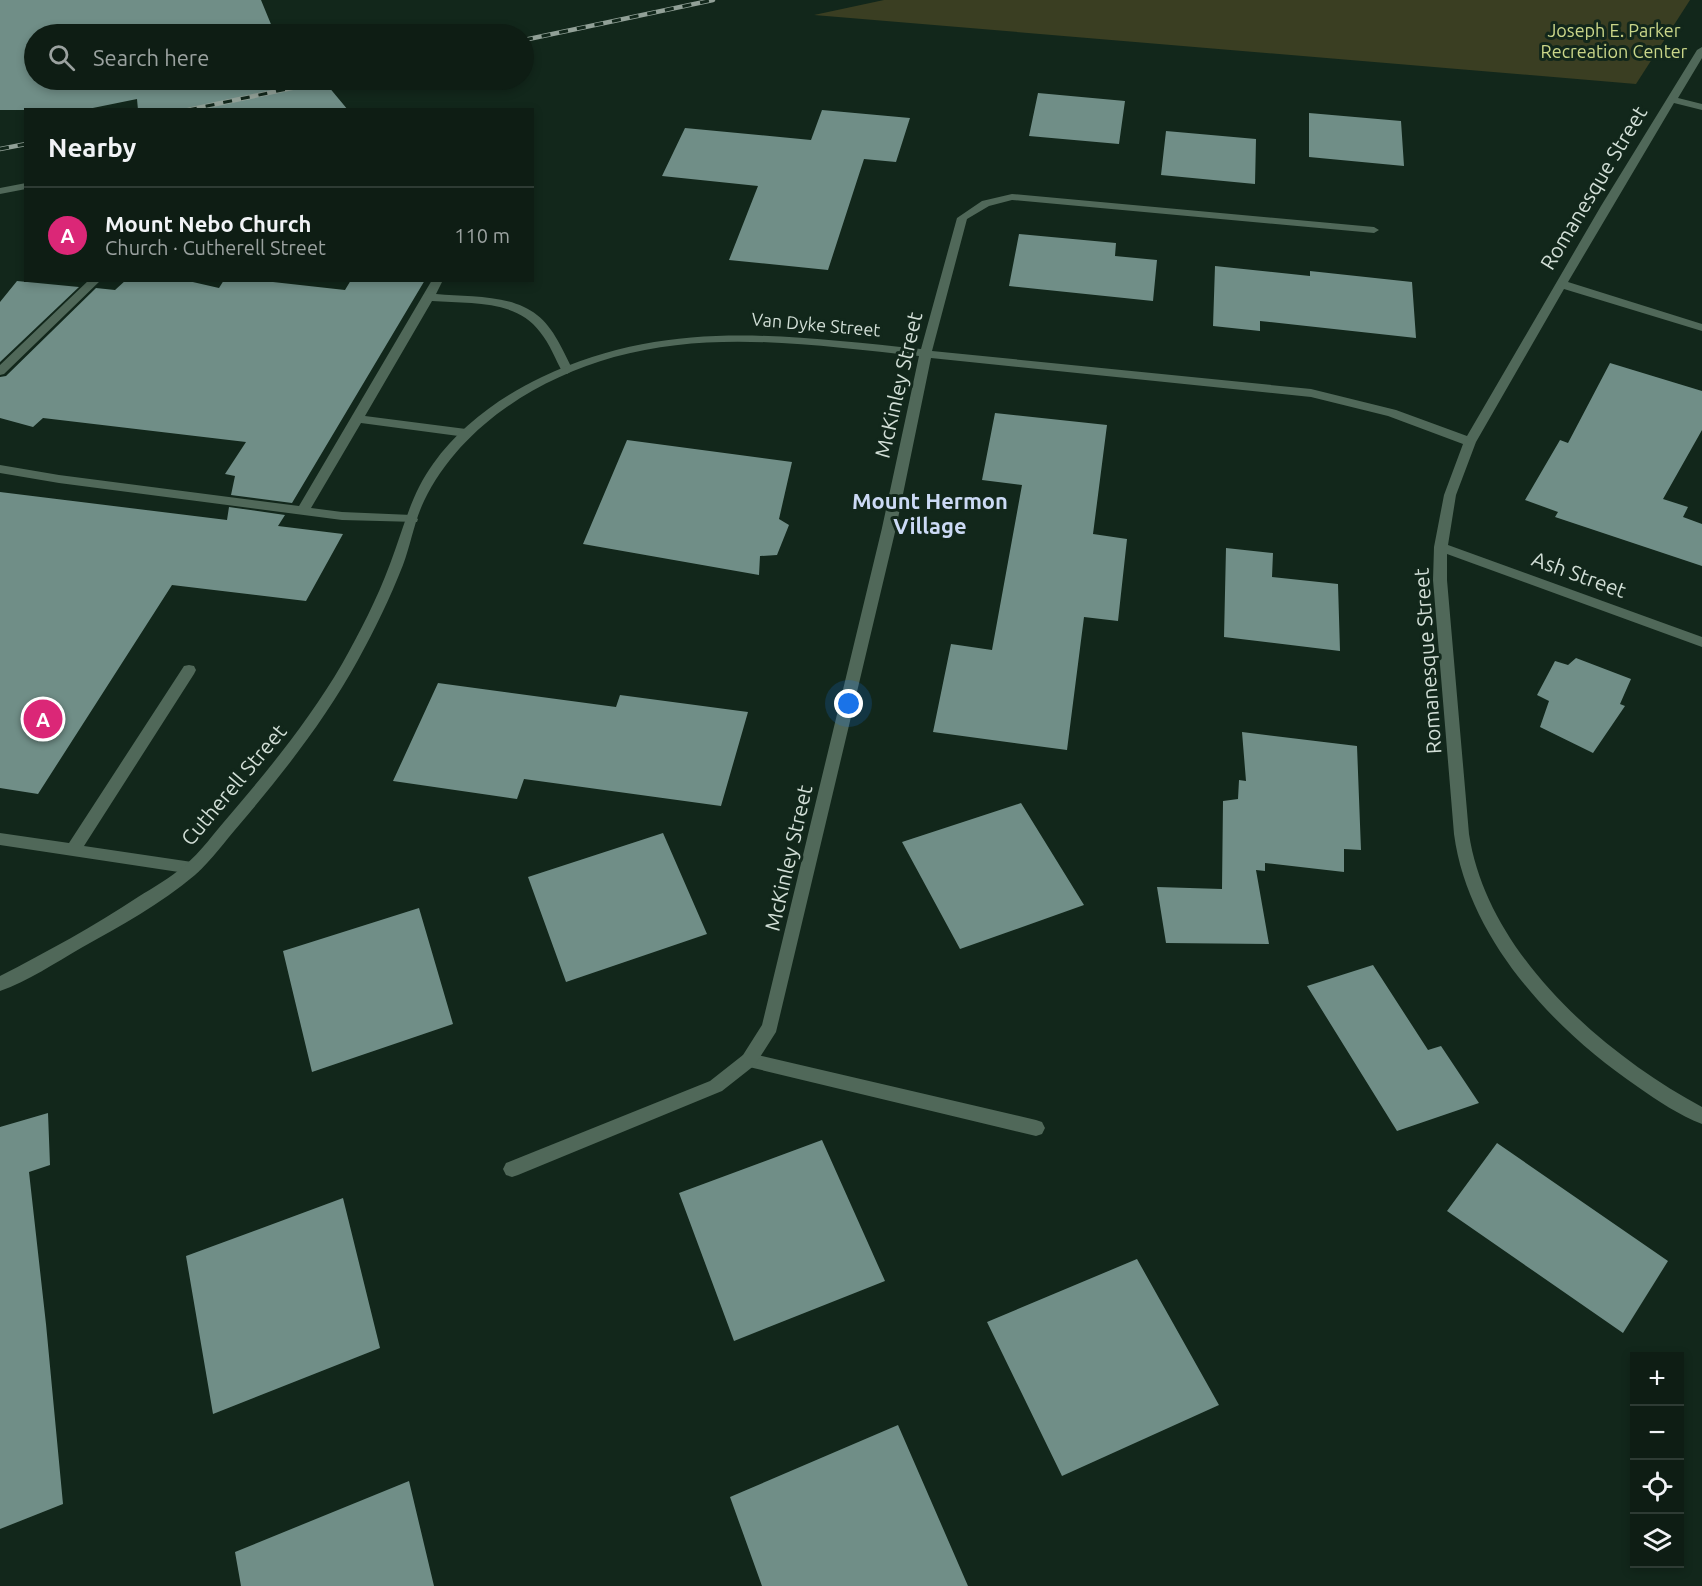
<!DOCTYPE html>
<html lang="en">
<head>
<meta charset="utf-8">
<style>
  :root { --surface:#0e1d14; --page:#1c2a22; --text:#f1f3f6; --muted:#9ba2a0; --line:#2e3b34; --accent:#db2777 }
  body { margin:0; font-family:Ubuntu,sans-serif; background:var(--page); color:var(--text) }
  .controls { position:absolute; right:18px; bottom:18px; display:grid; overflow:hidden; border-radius:0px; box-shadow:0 3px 9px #0003 }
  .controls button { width:54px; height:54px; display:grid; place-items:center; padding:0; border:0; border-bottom:2px solid var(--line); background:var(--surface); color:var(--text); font:30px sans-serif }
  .you { position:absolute; left:849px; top:704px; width:21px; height:21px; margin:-15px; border:4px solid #fff; border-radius:50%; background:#1a73e8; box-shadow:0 0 0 9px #1a73e833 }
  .badge { display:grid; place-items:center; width:39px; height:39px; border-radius:50%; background:var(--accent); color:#fff; font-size:20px; font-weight:700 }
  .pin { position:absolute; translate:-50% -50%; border:3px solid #fff; box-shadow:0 2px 6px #0006 }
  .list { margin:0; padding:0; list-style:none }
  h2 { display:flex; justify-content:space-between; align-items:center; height:78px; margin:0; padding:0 24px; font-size:26px }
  h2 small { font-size:20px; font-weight:400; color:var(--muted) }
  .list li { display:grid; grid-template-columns:39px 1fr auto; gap:18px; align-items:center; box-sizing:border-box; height:96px; padding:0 24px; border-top:2px solid var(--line) }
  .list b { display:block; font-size:22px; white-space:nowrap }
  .list p { margin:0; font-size:20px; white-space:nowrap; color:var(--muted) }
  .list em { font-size:20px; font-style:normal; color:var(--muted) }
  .icon { flex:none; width:33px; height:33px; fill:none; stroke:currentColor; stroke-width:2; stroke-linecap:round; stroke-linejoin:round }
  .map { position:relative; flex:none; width:1702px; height:1586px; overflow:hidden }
  .search { position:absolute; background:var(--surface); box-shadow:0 3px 9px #0003; left:24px; top:24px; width:510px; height:66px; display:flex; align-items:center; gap:15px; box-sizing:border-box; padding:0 21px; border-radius:33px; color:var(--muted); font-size:22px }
  .panel { position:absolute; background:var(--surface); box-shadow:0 3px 9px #0003; left:24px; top:108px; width:510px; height:174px; border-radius:0px }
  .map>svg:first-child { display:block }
</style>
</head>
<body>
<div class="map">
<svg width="1702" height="1586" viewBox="0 0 1702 1586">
  <rect width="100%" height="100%" fill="#12271b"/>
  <path fill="#3a3e22" d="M884,0H1690L1636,84L814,15Z"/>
  <path fill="#708e87" d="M0,0H261L275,34H34V80H323L348,110H138L137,99L83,110H0Z
    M1038,93L1125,101L1119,144L1029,136Z
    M822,110L910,118L896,162L864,159L828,270L729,260L758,186L662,176L685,128L811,140Z
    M1309,113L1401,121L1404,166L1309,157Z
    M1166,131L1256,139L1255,184L1161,175Z
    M1019,234L1116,243L1115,256L1157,260L1153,301L1009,286Z
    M1215,266L1310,276V271L1412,282L1416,338L1260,321V331L1213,326Z
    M126,280H184L219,288L224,280H255L345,290L351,280H425L292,503L231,495L235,476L225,474L246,442L43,418L33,427L0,418V377L6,376L96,288L115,290Z
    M17,281L79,287L0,362V302Z
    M1610,363L1702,391V430L1663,499L1688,507L1683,517L1702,524V566L1555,517L1558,512L1525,500L1560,440L1568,443Z
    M995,413L1107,425L1093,534L1127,539L1118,621L1084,617L1067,750L933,732L951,644L992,650L1022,485L982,480Z
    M627,440L792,462L779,519L789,525L777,555L760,556L759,575L583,544Z
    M0,492L227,520L229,507L285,515L278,526L343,534L306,601L172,585L38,794L0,788Z
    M1226,548L1273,553L1272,577L1338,584L1340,651L1224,637Z
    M1576,658L1631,679L1620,704L1625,706L1593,753L1540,727L1549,701L1537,695L1555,661L1568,665Z
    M438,683L616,707L620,695L748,712L721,806L524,779L517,799L393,781Z
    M1242,732L1357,746L1361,850L1344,849V872L1265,863V871L1256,870L1269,944L1166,943L1157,887L1222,889L1223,801L1238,799L1239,780L1246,781Z
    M1021,803L1084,905L960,949L902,842Z
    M663,833L707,934L566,982L528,877Z
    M419,908L453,1024L312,1072L283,951Z
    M1373,965L1428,1050L1441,1046L1479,1103L1397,1131L1307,986Z
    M48,1113L50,1165L29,1172L46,1324L63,1504L0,1529V1127Z
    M822,1140L885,1281L734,1341L679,1193Z
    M1497,1143L1668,1261L1623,1333L1447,1211Z
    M343,1198L380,1348L213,1414L186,1256Z
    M1137,1259L1219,1405L1062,1476L987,1322Z
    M898,1425L968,1586H762L730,1497Z
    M409,1481L434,1586H241L235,1552Z"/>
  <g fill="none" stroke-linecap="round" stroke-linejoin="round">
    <path fill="#506859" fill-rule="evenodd" d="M26,183V189L0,194V188Z
      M89,280H101L4,374L0,375V365Z
      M432,280H443L436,294C468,297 511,294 537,315C554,328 563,351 573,370L567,374L563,373C555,359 550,344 540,332C516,299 469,304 432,301L365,416L466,429L472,433L466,437L361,423L311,508L342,512L412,515L418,519L417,522L342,520L59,483L0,473V465L59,475L299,506Z
      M189,665L194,666L196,670L194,674L84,846L192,862L198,864L200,868L198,872L192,874L0,845V833L69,843L184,666Z
      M749,1053L1036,1120L1042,1122L1045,1128L1042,1134L1036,1136L749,1067L743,1065L740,1060L743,1055Z"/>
    <path fill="#506859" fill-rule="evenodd" d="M1702,47V58L1678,98L1702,104V110L1674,103L1568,282L1702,324V331L1564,289L1476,442L1456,495L1448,545L1702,637V647L1447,554V580L1469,834C1487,953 1602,1053 1702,1107V1124C1679,1115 1658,1101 1638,1087C1554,1030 1468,939 1454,834L1433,580L1434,547L1444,495L1463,444L1388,416L1311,397L931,358L896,528L776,1032L755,1065L722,1091L518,1175L512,1177L506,1175L503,1169L506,1163L710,1081L743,1055L762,1025L882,528L919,356C818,346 715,329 614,357C536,379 460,427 424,501C414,522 411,544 403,565C390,598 375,629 358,660C325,720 284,772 240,824C225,841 212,860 195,875C161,904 120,926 81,948C55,963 28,981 0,991V976C47,952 94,926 138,897C154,887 170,878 184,866C201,852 214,833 229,816C270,768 310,719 342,664C360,632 377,599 390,564C403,530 411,494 433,464C460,426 500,397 542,377C669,317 787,336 921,349L957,218L982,201L1012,194L1374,227L1379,230L1374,233L1012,200L989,206L967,219L932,351L1311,389L1396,410L1467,436L1601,206L1697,50Z"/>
    <defs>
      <path id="rail" d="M524,40L713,0
        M188,110L330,80
        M0,149L26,144"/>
    </defs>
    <use href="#rail" stroke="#91a097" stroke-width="4.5"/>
    <use href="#rail" stroke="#12271b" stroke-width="3" stroke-dasharray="9" stroke-linecap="butt"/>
  </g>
  <g text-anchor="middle" stroke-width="6" stroke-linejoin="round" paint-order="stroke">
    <g font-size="18" fill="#cad689" stroke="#12271b">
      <text x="1614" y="37">Joseph E. Parker<tspan x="1614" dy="21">Recreation Center</tspan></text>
    </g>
    <g font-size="18" fill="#d1ded6" stroke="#12271b">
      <text transform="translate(816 325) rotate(5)" y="6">Van Dyke Street</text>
    </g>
    <g font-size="21" fill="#d1ded6" stroke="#12271b">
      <text transform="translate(1594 188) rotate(-59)" y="7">Romanesque Street</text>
      <text transform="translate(899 385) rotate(-77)" y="7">McKinley Street</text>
      <text transform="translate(1579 575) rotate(20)" y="7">Ash Street</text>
      <text transform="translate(1428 661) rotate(-94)" y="7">Romanesque Street</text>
      <text transform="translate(234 785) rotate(-50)" y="7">Cutherell Street</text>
      <text transform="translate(789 858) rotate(-77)" y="7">McKinley Street</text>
    </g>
    <g font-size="22" font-weight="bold" fill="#ccdaf5" stroke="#12271b">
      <text x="930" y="509">Mount Hermon<tspan x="930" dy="25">Village</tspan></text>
    </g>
  </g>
</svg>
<div class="controls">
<button>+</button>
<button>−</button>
<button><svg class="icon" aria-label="locate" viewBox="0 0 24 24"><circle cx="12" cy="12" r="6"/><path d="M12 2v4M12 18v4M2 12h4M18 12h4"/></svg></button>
<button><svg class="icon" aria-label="layers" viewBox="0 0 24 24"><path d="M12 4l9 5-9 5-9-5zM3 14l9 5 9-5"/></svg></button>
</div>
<div class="you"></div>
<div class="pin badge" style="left:43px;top:719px">A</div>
<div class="search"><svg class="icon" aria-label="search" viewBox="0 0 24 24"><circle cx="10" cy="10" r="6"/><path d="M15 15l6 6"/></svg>Search here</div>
<section class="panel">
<h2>Nearby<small></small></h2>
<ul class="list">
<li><span class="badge">A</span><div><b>Mount Nebo Church</b><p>Church · Cutherell Street</p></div><em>110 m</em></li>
</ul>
</section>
</div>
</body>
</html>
